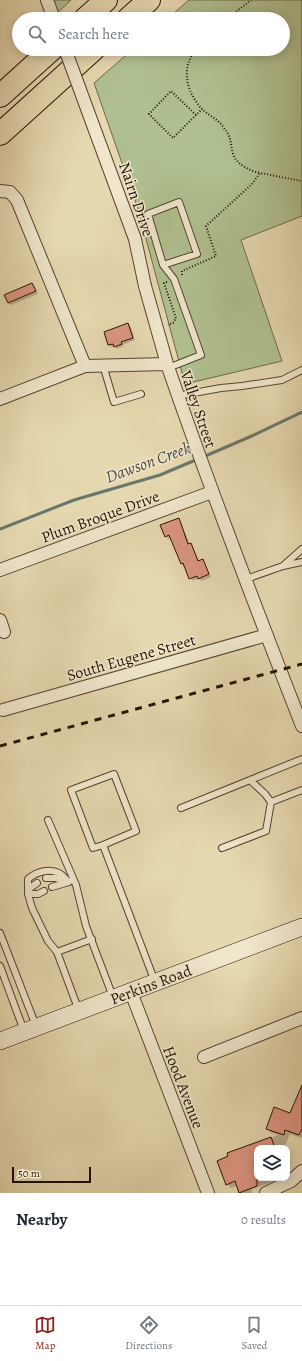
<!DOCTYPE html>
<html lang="en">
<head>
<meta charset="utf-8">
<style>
  :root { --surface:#fff; --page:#f6f6f7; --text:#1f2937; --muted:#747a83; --line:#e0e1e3; --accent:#8f2418 }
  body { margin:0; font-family:Alegreya,serif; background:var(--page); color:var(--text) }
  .controls { position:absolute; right:12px; bottom:12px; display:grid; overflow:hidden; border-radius:8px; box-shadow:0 2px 10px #0003 }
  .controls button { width:36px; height:36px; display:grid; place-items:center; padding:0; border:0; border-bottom:1px solid var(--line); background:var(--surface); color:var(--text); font:20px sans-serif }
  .scale { position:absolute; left:12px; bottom:10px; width:79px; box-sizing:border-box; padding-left:4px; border:2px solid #271305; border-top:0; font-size:11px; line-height:14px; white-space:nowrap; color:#271305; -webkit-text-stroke:3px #efe6cc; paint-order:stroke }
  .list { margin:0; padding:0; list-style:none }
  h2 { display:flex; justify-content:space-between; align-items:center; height:52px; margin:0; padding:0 16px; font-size:17px }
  h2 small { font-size:13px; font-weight:400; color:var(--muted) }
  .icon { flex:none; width:22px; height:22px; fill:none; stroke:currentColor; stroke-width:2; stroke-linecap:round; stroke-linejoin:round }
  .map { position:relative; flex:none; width:302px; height:1193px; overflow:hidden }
  .search { position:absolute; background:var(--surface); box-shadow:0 2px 10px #0003; left:12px; right:12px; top:12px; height:44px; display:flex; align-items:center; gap:10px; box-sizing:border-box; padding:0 14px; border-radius:22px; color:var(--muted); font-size:15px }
  .sheet { height:112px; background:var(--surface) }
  nav { display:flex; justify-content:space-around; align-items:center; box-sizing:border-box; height:56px; border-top:1px solid var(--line); background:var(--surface); font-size:11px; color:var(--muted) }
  nav a { display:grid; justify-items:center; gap:2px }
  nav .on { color:var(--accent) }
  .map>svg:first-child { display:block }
</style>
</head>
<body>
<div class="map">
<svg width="302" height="1193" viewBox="0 0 302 1193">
  <rect width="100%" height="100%" fill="#e6d8b0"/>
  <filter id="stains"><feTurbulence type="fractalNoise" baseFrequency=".005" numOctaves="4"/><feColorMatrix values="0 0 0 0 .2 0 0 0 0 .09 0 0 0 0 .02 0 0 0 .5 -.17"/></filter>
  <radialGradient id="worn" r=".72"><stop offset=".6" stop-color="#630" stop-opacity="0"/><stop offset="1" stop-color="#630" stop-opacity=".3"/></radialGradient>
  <path fill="#b0c090" stroke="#6c6a4a" d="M47,0H71L53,17Z
    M189,0H302V216L241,240L282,361L185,384L138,209L94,83L133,49H283V19H167Z"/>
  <path fill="#0003" d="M32,284L35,287L38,294L11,305L8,303Z
    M128,324L131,327L135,340L123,345L124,346L117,349L115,346L112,347L109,345L105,332Z
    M178,520L181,522L190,545L191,544L193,547L199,561L202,560L205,563L211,577L201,581L199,578L193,581L182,564L172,538L168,539L166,536Z
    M302,1093V1138L290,1134L284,1148H257V1178H277L278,1180L252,1189V1193H241L237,1186L231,1188L227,1184L229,1157L228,1153L278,1135L271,1133L267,1129L291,1114Z"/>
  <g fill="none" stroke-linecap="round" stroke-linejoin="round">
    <path stroke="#6a776d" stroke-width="3" d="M203,457L254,435L302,412
      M0,529L74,500L160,475L198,459"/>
  </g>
  <path fill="#dd9782" stroke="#271305" d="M32,283L36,291L8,303L4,295Z
    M128,323L133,338L121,342L122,344L114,347L113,344L108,345L104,332Z
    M179,518L188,544L191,543L198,561L203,559L209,574L198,579L197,576L189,579L183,563L181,564L169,535L165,537L160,525Z
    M302,1085V1129L299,1135L285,1130L284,1135L266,1129L274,1107L290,1113Z
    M271,1137L275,1148H257V1186L239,1193L235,1181L226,1185L217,1161L228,1156L227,1153Z"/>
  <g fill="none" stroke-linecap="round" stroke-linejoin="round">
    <defs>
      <path id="service" d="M163,265L197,254L179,202L148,214L163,265L174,279L201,355L168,368
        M103,365L114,402L141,394
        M177,396L221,388L242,386L282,380L302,370
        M284,565L302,549
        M246,579L283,566L302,562
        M250,780L265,794L271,802L302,790
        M181,808L302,759
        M48,820L76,885L86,926L113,997
        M103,845L136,831L114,774L71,790L93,848L103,845L155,982
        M222,848L266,831L271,802
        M46,878H55L67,882
        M37,883L30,888L28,894L32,908L48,941L57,952L79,1011
        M52,887L69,882
        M44,891L38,894H28V879C36,872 49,868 59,873C63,875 66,880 69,882
        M0,933L36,1026
        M57,952L92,939
        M0,966L24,1031"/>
      <path id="minor" d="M47,0L54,19
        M0,191L10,192L17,200L85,366L167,364C209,486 255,606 302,726
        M145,286L167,364
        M0,399L85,366
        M0,570L212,492
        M0,620L4,632
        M3,710L267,635
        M131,992L208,1193
        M204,1057L302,1018
        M266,1193L291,1181L302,1171"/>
      <g id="secondary">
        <path id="s1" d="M0,1041L302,927"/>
      </g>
      <path id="motorway" d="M85,19L106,0
        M128,19L149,0
        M0,96L52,49
        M0,134L94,49"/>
    </defs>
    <use href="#service" stroke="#574430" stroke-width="8"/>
    <use href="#minor" stroke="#574430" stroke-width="14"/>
    <use href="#secondary" stroke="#271305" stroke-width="18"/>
    <use href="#motorway" stroke="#271305" stroke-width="24"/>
    <path stroke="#271305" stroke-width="2" stroke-dasharray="1 2" stroke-linecap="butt" d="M227,19L251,0
      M197,49C194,52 191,55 190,59C182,76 190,97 203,110C210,116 219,120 224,128C232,138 230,142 233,154C236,164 250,171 260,173
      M196,115L171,91L149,114L173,138L202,109
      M182,275V271L216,256L206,226L252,184L260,173L302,181
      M167,282L164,283L176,318L173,323L168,325"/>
    <use href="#service" stroke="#efe6cc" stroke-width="6"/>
    <use href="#minor" stroke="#efe6cc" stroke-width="12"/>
    <use href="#secondary" stroke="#efe6cc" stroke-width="17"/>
    <use href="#motorway" stroke="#e6d8b0" stroke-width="22"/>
    <path stroke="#271305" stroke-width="3" stroke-dasharray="7 7" stroke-linecap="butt" d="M0,746L302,664"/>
    <defs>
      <path id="minor-bridge" d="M65,49L135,239L145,286"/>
    </defs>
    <use href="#minor-bridge" stroke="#574430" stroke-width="14" stroke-linecap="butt"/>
    <use href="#minor-bridge" stroke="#efe6cc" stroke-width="12"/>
  </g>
  <g text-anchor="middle" stroke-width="3" stroke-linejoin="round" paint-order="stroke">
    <g font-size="16" fill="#271305" stroke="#efe6cc">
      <text transform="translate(137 199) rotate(71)" y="6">Nairn Drive</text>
      <text transform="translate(199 409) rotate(71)" y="6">Valley Street</text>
      <text transform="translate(100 516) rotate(-20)" y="6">Plum Broque Drive</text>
      <text transform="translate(131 657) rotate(-16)" y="6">South Eugene Street</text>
      <text dy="6" stroke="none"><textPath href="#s1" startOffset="161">Perkins Road</textPath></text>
      <text transform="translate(184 1087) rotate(69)" y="6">Hood Avenue</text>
    </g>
    <g font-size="17" font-style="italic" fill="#4e4d42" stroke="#efe6cc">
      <text transform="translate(148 462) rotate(-20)" y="6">Dawson Creek</text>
    </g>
  </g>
  <rect width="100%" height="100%" filter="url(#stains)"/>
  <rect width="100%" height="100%" fill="url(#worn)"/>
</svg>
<div class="controls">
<button><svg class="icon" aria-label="layers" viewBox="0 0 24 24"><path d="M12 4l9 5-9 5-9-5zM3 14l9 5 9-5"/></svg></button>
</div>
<div class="scale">50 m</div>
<div class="search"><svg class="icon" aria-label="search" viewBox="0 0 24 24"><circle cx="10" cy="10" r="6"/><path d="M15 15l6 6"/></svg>Search here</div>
</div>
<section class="sheet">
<h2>Nearby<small>0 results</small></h2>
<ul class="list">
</ul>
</section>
<nav>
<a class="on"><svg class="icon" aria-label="map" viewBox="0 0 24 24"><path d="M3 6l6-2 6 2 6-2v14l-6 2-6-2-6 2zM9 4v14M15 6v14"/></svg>Map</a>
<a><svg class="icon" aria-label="directions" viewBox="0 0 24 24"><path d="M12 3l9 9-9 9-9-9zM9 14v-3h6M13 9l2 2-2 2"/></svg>Directions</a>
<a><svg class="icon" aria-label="saved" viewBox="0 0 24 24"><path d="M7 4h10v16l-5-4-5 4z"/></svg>Saved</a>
</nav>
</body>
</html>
